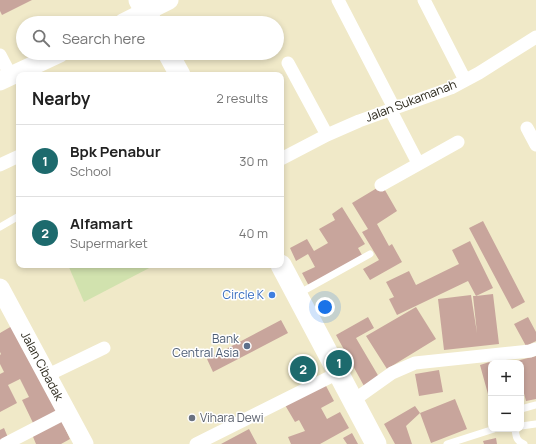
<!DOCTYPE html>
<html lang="en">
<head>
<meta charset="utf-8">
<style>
  :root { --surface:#fff; --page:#f6f6f6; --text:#222; --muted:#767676; --line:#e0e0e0; --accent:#1d6a6d }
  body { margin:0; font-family:Manrope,sans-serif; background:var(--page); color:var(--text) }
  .controls { position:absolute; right:12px; bottom:12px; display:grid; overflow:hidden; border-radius:8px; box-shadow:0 2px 6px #0003 }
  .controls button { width:36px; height:36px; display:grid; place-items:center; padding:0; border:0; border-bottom:1px solid var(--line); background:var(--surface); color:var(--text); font:20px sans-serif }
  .you { position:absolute; left:325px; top:307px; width:14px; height:14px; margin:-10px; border:3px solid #fff; border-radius:50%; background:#1a73e8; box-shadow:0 0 0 6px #1a73e833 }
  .badge { display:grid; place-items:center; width:26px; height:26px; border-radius:50%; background:var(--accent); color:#fff; font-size:13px; font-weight:700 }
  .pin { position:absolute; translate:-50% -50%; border:2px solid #fff; box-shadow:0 1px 4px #0006 }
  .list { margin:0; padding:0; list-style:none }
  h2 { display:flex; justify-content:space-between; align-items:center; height:52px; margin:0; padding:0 16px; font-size:17px }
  h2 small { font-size:13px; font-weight:400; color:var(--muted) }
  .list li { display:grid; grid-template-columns:26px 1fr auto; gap:12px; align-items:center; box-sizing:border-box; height:72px; padding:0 16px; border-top:1px solid var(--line) }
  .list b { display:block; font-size:15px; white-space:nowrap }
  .list p { margin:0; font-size:13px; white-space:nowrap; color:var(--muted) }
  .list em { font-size:13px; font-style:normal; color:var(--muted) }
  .icon { flex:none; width:22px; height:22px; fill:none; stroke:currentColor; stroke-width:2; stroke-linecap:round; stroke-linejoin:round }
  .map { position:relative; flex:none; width:536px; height:444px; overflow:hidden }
  .search { position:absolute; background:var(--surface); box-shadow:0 2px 6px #0003; left:16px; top:16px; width:268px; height:44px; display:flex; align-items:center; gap:10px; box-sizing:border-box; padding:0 14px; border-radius:22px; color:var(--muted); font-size:15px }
  .panel { position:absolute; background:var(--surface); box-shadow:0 2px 6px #0003; left:16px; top:72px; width:268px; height:196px; border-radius:8px }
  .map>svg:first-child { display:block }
</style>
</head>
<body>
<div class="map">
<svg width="536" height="444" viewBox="0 0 536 444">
  <rect width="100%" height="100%" fill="#f0e9c8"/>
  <path fill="#d1e2ae" d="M68,265H155L84,302Z"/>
  <path fill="#c8a59c" d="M0,0H32L2,15L0,11Z
    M382,185L397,211L377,224L389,246L392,244L402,262L370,280L363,269L379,260L362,232L368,229L352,203Z
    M342,207L365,244L358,248L362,255L309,286L302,273L315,267L308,254L296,261L290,248L307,239L314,251L328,243L319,229L335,220L332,214Z
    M483,221L525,302L512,309L469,228Z
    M470,241L493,288L476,296L493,294L499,344L444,350L438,299L471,295L477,333L473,296H476L468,281L397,315L389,299L394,297L386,282L409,271L416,285L459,264L452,250Z
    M416,307L436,339L387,369L366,336Z
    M368,317L374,328L356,338L379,377L364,386L336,335Z
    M528,317L536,332V341L526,346L514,324Z
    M281,320L288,333L213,372L207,359Z
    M12,326L61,412L34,425L22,400L29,397L20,379L8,385L17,403L0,412V374L4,372L0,364V355L1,354L0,352V333Z
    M536,356V399L526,401L521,382V363H516V361Z
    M496,360L497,363H491V405L480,365Z
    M439,370L443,392L419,396L415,374Z
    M325,384L334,401L321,408L327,419L340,412L349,428L320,444H291L288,437L305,431L299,420L295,422L285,405Z
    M455,399L467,429L431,443L420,413Z
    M415,406L420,413L406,426L412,444H395L384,424Z
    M61,419L70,439L61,444H36L31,432Z
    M4,428L9,440L0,444V430Z
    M249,429L257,444H221Z
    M352,433L358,444H347L343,438Z
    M496,438L497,444H484L483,441Z"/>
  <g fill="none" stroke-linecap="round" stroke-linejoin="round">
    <path stroke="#fff" stroke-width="7" d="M0,227L19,216
      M298,294L370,254
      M521,409L536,405
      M521,426L536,424
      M515,429C516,436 516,441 524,444
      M447,444L494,429"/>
    <path stroke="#fff" stroke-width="13" d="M338,0L394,108
      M424,0L465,80
      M0,55L11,76
      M288,63L327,135
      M390,109L418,163
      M527,128L536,145
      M281,159L327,135L359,121L451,88L479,73L536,37
      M0,165L19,156
      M381,185L458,142
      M48,375L104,348
      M354,400L392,373L415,363L530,351L536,349
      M5,444L67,412
      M196,444L338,373"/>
    <path stroke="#fff" stroke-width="19" d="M123,23L169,0
      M0,81L60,53
      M0,288L84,444"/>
    <path stroke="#fff" stroke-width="21" d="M139,0L152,23
      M168,53L180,75
      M281,265L376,444"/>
  </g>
  <circle fill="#3f7fe0" stroke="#fff" stroke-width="1.5" cx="272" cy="295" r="4"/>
  <circle fill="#5c6f8a" stroke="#fff" stroke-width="1.5" cx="247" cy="346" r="4"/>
  <circle fill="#6b7280" stroke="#fff" stroke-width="1.5" cx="192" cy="418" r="4"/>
  <g text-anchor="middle" stroke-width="3" stroke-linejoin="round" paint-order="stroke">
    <g font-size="12" fill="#29261a" stroke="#fff">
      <text transform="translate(411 101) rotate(-21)" y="4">Jalan Sukamanah</text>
      <text transform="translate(42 366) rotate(62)" y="4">Jalan Cibadak</text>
    </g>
    <g font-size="12" fill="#366cbe" stroke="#fff" text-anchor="end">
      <text x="264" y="299">Circle K</text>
    </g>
    <g font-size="12" fill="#4e5e75" stroke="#fff" text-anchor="end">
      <text x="239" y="343">Bank<tspan x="239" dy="14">Central Asia</tspan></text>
    </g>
    <g font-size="12" fill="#5b616d" stroke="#fff" text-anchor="start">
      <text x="200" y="422">Vihara Dewi</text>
    </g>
  </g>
</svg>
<div class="controls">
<button>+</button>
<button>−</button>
</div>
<div class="you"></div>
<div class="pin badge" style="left:339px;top:363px">1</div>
<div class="pin badge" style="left:303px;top:369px">2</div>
<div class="search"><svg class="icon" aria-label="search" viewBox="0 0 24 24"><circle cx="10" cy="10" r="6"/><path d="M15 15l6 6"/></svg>Search here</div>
<section class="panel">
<h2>Nearby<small>2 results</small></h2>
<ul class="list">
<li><span class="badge">1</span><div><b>Bpk Penabur</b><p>School</p></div><em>30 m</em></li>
<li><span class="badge">2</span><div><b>Alfamart</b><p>Supermarket</p></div><em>40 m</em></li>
</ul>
</section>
</div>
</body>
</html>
